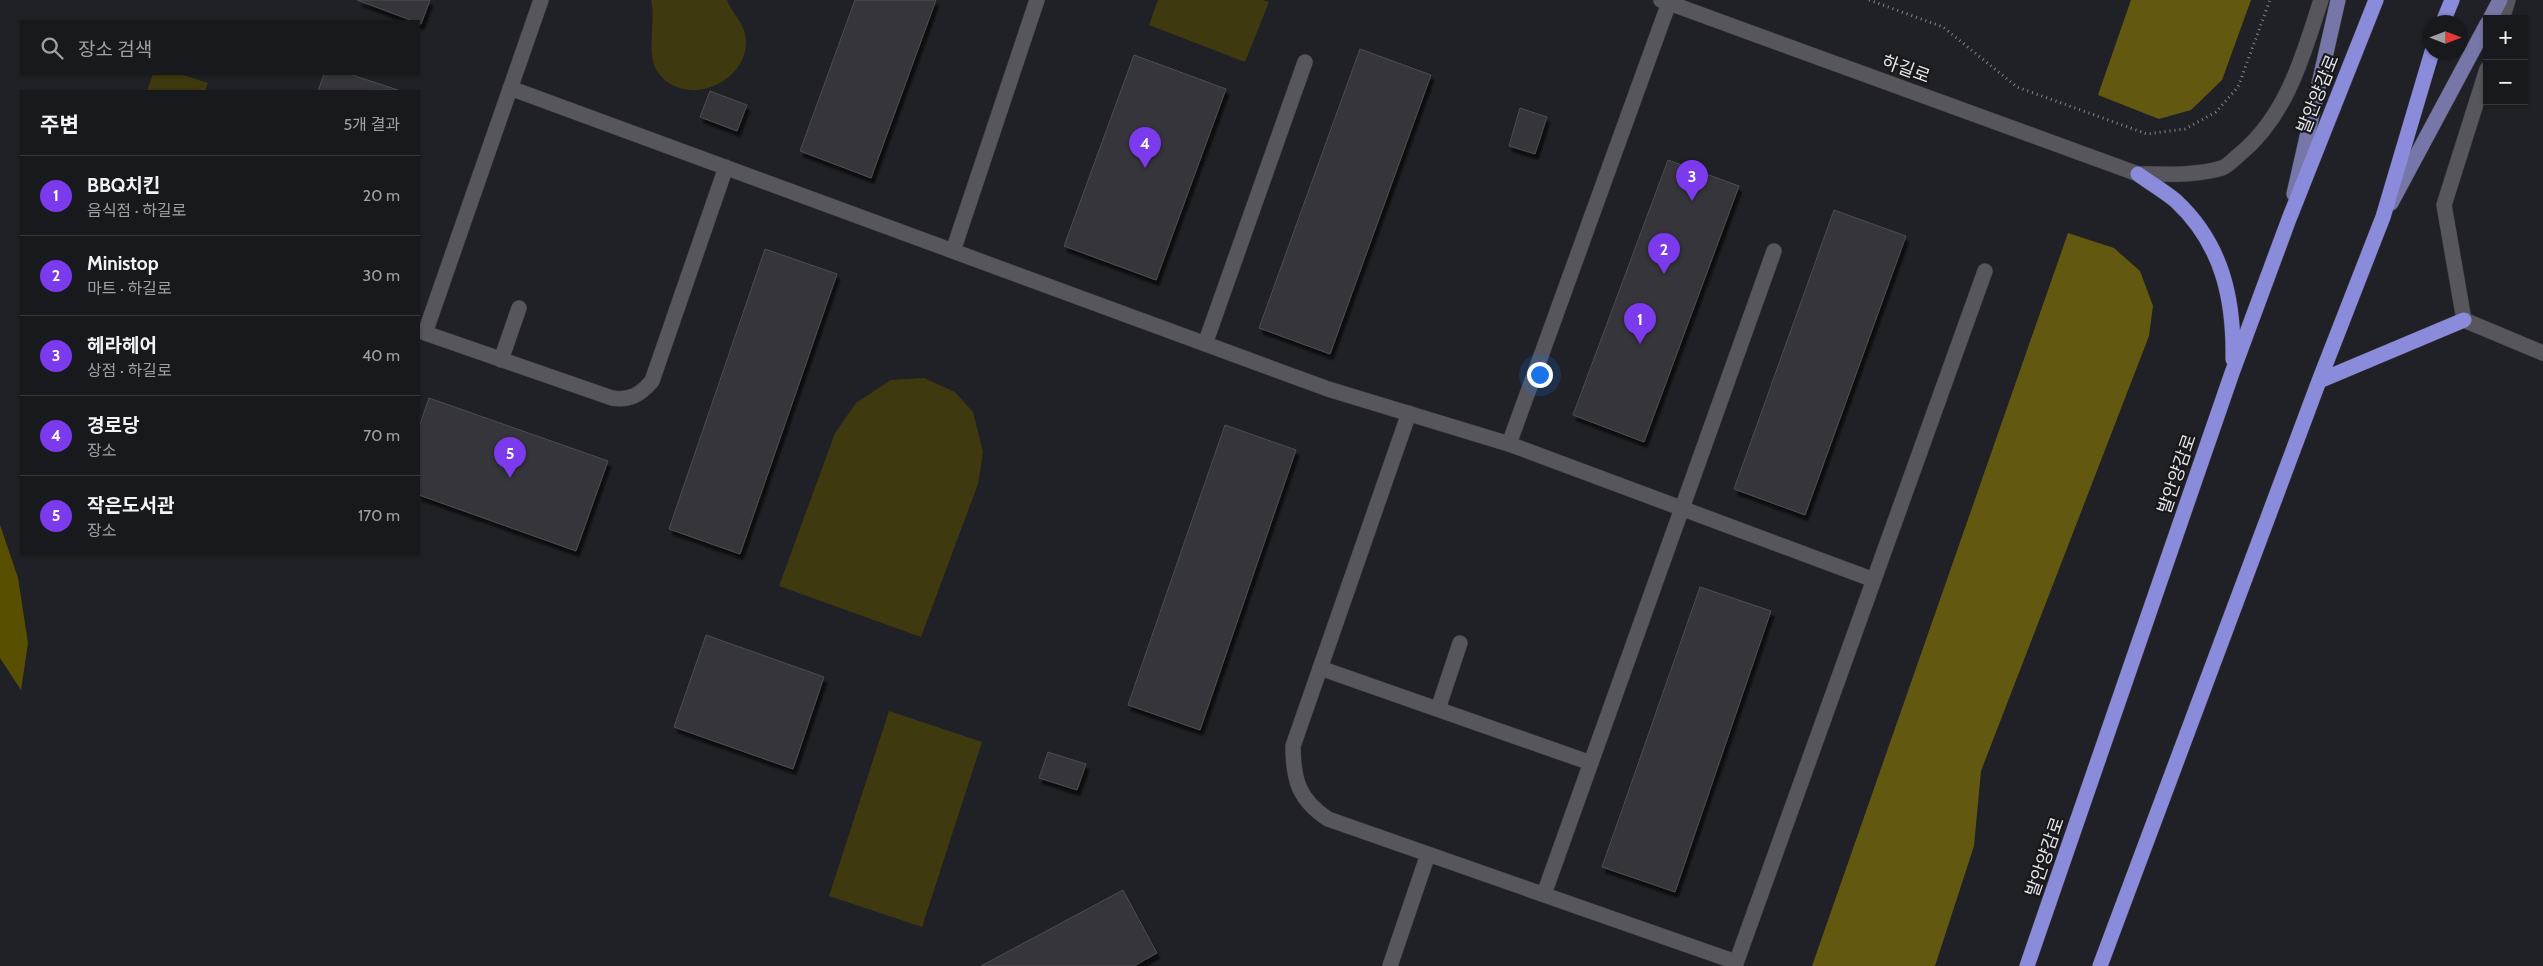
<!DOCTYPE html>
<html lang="ko">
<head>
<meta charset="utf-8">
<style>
  :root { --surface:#18191c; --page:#212225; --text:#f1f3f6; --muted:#9fa0a3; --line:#36383b; --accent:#7c3aed }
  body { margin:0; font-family:Cabin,"Noto Sans KR",sans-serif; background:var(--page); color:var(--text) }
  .controls { position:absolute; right:15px; top:15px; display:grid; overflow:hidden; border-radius:0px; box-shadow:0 1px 4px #0004 }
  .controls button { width:45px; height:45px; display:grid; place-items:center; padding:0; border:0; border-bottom:1px solid var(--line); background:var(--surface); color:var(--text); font:25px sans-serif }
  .compass { position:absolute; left:2423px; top:15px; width:45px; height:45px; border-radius:50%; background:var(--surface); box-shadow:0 1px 4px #0004; rotate:90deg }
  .you { position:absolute; left:1539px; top:374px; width:18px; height:18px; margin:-12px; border:4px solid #fff; border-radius:50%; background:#1a73e8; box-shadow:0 0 0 8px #1a73e833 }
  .badge { display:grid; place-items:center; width:32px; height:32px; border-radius:50%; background:var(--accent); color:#fff; font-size:16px; font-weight:700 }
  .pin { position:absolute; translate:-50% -41px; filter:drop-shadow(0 1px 2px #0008) }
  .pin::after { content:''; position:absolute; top:26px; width:18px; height:15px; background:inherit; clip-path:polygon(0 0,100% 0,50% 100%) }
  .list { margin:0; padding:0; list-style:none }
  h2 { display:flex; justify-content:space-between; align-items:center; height:65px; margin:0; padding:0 20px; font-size:21px }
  h2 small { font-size:16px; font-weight:400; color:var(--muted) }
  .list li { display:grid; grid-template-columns:32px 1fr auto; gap:15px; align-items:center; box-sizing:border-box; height:80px; padding:0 20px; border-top:1px solid var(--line) }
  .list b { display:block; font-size:19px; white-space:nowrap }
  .list p { margin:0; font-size:16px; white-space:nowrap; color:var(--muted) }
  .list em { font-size:16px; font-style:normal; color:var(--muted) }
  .icon { flex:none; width:28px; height:28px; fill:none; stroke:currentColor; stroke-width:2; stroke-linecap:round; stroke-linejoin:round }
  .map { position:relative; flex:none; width:2543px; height:966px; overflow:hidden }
  .search { position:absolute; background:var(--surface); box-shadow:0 1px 4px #0004; left:20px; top:20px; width:400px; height:55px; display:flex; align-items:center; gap:12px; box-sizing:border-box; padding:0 18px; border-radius:0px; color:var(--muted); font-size:19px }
  .panel { position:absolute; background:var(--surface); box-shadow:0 1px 4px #0004; left:20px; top:90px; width:400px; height:465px; border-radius:0px }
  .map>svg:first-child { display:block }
</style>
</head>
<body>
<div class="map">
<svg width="2543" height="966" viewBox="0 0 2543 966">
  <defs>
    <filter id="shadow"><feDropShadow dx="3" dy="5.5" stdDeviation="1" flood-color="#0009"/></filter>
  </defs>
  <rect width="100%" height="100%" fill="#202126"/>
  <path fill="#3f390f" d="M651,0H727C732,14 746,24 746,41C747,84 683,110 657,71C646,54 656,21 651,0Z
    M1158,0H1263L1269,2L1245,62L1149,25Z
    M153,74H180L208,83L205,91H147Z
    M924,378L955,392L973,412L983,452L978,484L921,637L779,586L835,433L856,403L891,380Z
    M889,711L982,742L922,927L829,896Z"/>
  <path fill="#625810" d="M2131,0H2251L2222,80L2191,110L2159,119L2098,95Z
    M2068,233L2114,248L2140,271L2153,306L2149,336L1981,771L1974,846L1935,966H1812Z"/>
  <path fill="#594f00" d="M0,525L18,578L28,643L21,690L0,658Z"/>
  <path fill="#34343a" stroke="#4c4d52" filter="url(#shadow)" d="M357,0H430L421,24Z
    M855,0H936L871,178L800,151Z
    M1360,49L1431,75L1330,354L1259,328Z
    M1134,55L1226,89L1156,280L1064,246Z
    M324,74H349L398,90L318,91Z
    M710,91L747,105L737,131L700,117Z
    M1520,108L1547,117L1535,154L1509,146Z
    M1668,160L1739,186L1644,442L1573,415Z
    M1834,210L1906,236L1805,515L1734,489Z
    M765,249L837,274L740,554L669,529Z
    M429,398L608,461L576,551L419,495V427Z
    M1225,425L1296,450L1200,730L1128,705Z
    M1700,587L1771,611L1675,892L1602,867Z
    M706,635L824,677L793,769L674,727Z
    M1048,752L1086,764L1077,790L1039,778Z
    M1123,890L1157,953L1134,966H981Z"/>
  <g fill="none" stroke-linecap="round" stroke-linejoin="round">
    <defs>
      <path id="minor" d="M541,0L425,333L612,398C630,401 641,394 652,381L726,167
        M1661,0L2138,174C2165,174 2195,176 2222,168C2228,166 2235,158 2240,154C2287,115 2303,56 2321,0
        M2502,19L2508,0
        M2487,69L2444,205L2464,320L2543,353
        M510,88L1328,389L1509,444L1670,0
        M953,251L1037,0
        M1205,344L1305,62
        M501,360L519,308
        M1409,413L1293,746C1293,780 1299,800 1328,819L1736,962
        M1509,444L1874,580
        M1320,668L1591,763
        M1438,709L1460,643
        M1544,894L1774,251
        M1390,966L1428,854
        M1735,966L1985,271"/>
      <path id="major" d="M2490,19L2500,0
        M2294,194L2338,0
        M2391,203L2487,24"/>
      <path id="highway" d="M2443,22L2452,0
        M2138,174C2150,183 2164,191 2176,201C2222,244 2234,298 2233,359
        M2319,381L2464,320
        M2027,966L2232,373L2289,219L2376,0
        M2100,966L2319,381L2383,217L2432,52"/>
    </defs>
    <use href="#minor" stroke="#3e3e43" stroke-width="16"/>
    <use href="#major" stroke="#3e3e43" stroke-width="16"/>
    <use href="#highway" stroke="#3e3e43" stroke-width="16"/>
    <path stroke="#848589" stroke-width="3" stroke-dasharray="1 4" stroke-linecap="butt" d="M1869,0L1943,27L2017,87L2147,134L2185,129L2216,112L2238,87L2270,0"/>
    <use href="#minor" stroke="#56565c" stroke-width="15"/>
    <use href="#major" stroke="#7676a9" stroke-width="15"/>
    <use href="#highway" stroke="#8b8bdc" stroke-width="15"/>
  </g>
  <g text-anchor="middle" stroke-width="4.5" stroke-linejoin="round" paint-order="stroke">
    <g font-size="18" fill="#e4e4e7" stroke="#17171c">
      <text transform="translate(1906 69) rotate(20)" y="6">하길로</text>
      <text transform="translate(2318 94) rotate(-68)" y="6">발안양감로</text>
      <text transform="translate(2177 474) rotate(-71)" y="6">발안양감로</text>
      <text transform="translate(2045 857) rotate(-71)" y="6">발안양감로</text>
    </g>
  </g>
</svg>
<div class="controls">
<button>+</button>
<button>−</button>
</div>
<svg class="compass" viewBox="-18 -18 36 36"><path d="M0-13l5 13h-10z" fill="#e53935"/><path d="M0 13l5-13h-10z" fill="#9fa0a3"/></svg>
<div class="you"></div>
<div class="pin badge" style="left:1640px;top:344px">1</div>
<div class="pin badge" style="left:1664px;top:274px">2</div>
<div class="pin badge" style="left:1692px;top:201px">3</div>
<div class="pin badge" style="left:1145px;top:168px">4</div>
<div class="pin badge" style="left:510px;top:478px">5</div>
<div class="search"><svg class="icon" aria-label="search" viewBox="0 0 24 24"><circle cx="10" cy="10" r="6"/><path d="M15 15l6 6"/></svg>장소 검색</div>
<section class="panel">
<h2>주변<small>5개 결과</small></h2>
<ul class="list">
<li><span class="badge">1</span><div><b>BBQ치킨</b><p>음식점 · 하길로</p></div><em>20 m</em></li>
<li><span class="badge">2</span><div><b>Ministop</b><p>마트 · 하길로</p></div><em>30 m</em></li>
<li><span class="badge">3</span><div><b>헤라헤어</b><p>상점 · 하길로</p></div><em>40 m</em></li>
<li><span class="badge">4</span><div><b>경로당</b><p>장소</p></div><em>70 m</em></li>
<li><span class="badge">5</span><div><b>작은도서관</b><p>장소</p></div><em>170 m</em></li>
</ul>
</section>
</div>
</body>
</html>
